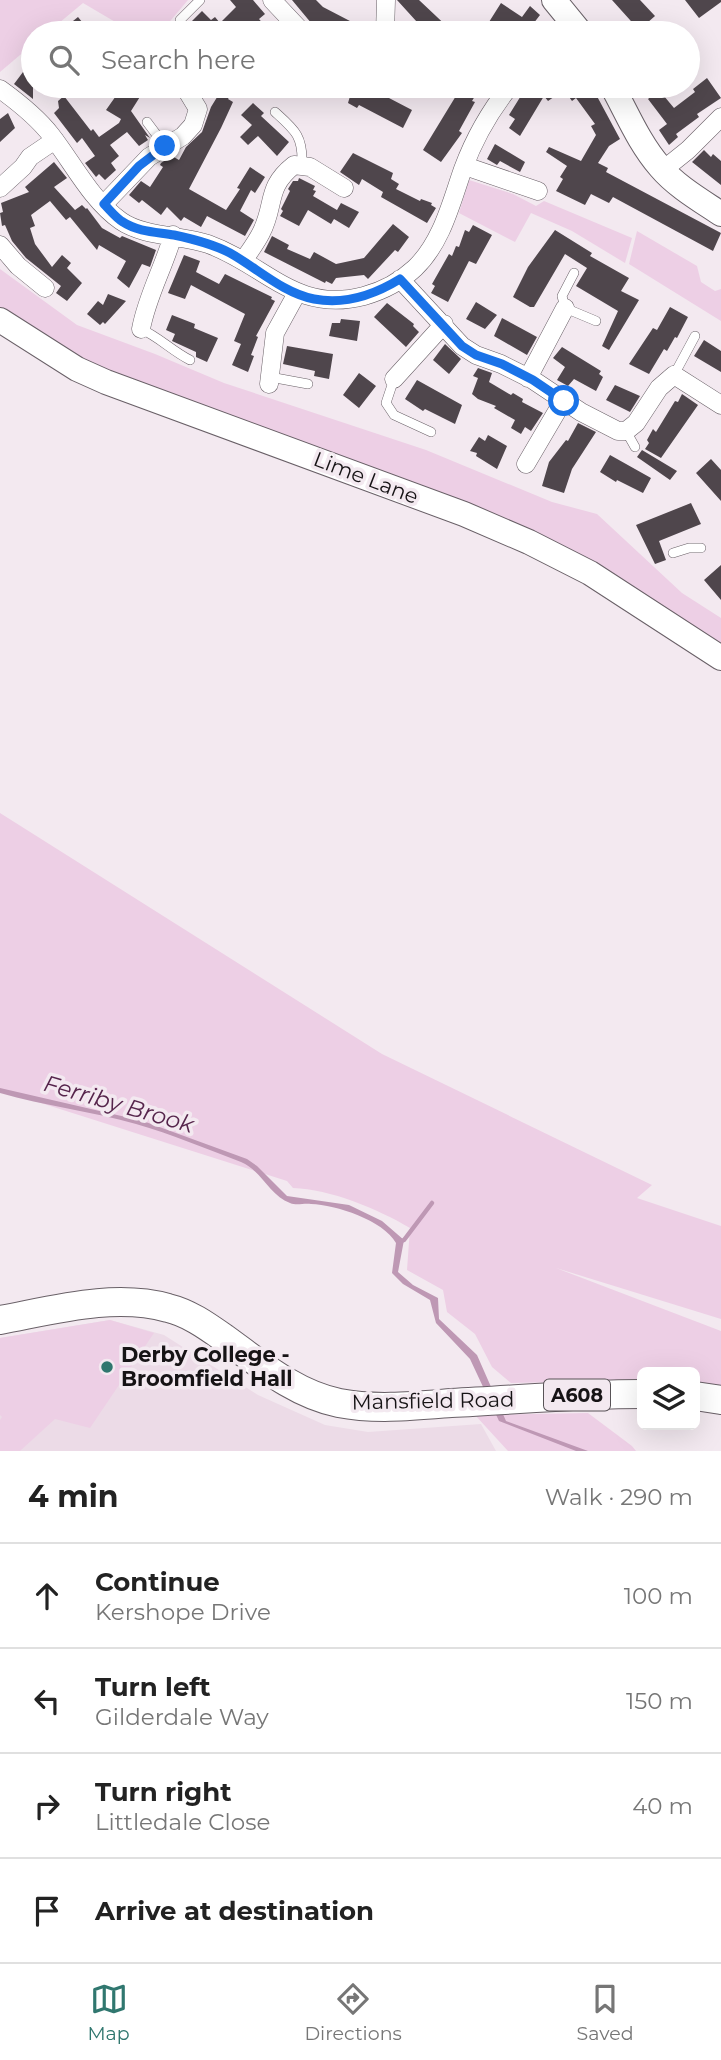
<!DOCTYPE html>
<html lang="en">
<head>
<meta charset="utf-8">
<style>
  :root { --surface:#fff; --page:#f2f2f2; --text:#222; --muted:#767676; --line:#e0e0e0; --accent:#30776f }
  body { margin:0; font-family:Montserrat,sans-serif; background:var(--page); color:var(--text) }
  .controls { position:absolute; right:21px; bottom:21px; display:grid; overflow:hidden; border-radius:10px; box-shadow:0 7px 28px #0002 }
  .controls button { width:63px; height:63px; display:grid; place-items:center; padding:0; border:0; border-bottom:2px solid var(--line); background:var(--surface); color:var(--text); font:35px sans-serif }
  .stop { position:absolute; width:21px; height:21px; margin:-16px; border:5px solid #1a73e8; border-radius:50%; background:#fff }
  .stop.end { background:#1a73e8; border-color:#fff; box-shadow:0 2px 7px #0008 }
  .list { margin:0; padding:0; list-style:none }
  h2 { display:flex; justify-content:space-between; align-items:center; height:91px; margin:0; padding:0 28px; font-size:30px }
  h2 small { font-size:23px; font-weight:400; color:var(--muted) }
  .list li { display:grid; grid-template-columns:46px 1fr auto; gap:21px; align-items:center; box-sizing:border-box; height:105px; padding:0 28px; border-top:2px solid var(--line) }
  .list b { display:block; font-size:26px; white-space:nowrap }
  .list p { margin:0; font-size:23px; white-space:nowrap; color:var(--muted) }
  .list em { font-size:23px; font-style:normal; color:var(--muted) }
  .icon { flex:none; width:38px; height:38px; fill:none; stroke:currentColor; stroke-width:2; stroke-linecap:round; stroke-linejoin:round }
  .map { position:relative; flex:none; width:721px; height:1451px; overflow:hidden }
  .search { position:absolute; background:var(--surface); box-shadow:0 7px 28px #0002; left:21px; right:21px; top:21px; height:77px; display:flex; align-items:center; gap:18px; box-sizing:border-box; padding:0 24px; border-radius:38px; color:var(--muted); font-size:26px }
  .sheet { height:511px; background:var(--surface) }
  nav { display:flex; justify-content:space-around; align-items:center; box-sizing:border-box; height:98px; border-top:2px solid var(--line); background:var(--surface); font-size:19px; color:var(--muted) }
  nav a { display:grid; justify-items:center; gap:4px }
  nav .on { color:var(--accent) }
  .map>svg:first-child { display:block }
</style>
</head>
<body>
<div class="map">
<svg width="721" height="1451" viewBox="0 0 721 1451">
  <rect width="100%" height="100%" fill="#f3e9f0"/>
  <path fill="#ecdbe7" d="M110,1320L164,1335L258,1395L325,1425L368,1432L481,1424L496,1451H0V1338Z"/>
  <path fill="#edcfe5" d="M0,0H188L160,33H134L83,3L47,33H33V44L0,72Z
    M469,180L513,194L536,206L544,201L632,238L625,263L572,231L531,213L515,242L459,213Z
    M637,231L697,266L701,282L715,291L721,289V321L629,264Z
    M0,269L77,325L155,354L224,383L426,450L552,502L597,514L682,593L721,618V651L650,602L84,364L0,308Z
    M0,813L382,1054L652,1185L637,1198L721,1226V1319L556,1268L721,1331V1388L695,1384V1372H642V1380L511,1383L492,1367L475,1334L447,1312L443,1290L407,1270L410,1228C378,1209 330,1189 293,1188L287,1181L0,1090Z
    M110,1320L154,1333L90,1428L55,1419L20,1451H0V1420L2,1417L0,1415V1338Z
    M588,1413L632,1446L636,1451H508L475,1415Z"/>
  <path fill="#be98b4" d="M0,1088L143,1121L247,1159L257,1166L287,1196L349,1205L382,1221L404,1240L398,1272L413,1285L438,1298L439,1319L477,1355L506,1421L588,1451H576L499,1421L470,1359L436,1323L430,1300L403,1284L392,1273L396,1243C383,1220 336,1205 311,1204C303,1203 297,1206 290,1203C270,1196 261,1170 241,1162C207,1149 171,1134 136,1124C91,1111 44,1106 0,1093Z"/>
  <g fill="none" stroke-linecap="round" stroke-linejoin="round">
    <path stroke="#be98b4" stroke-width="4.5" d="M399,1242L404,1240L432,1203"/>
  </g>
  <path fill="#4f464c" d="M230,0H253L265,14L259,19L266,27L259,33H180L202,11L211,20L215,17L220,23L236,7Z
    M292,0H316L323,7L373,33H340L323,24L317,30Z
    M397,0H419L454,33H423L414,24L417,22Z
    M612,0H640L655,16L639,30Z
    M685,0H721V2L699,18Z
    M501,3L522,17L530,6L540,15L530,28L535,33H507L489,22Z
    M78,17L91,33H58Z
    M23,72L33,79V99L14,84Z
    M707,78L721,98L697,114L699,117L676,134L678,137L669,145L659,130L667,124L648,99L659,90L674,108L695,92L693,89Z
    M106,86H135L143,92L131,111L150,138L145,135L148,140L139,146L127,132L110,145L119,156L111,163L116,170L105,180L99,174L96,177L85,163L95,156L82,138L77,143L54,113L59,108L58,101L64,96L91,131L93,129L99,137L119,123L121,119L106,110L118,93Z
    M205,86H236L228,99L233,102L221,128L189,189L226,210L240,189L237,188L250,167L265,177L255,193L251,190L240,211L254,220L245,236L207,216L201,227L184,217L181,221L167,207L161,215L142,200L139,203L129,195L141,181L150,187L163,167L160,165L161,163L172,156L179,160L186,147L202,132L211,107L219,94Z
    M353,86H366L412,110L403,128L359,105L357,108L348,103Z
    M462,86H481L471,94L475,96L472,101L475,102L459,131L462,133L441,162L423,150Z
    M527,86H538L541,90L547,86H594L592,87L620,139L609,146L598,163L608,168L606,172L721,233L713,251L613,197L609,203L591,194L585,205L556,191L563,179L560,177L567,166L546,152L549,147L581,161L596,135L591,126L595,124L576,98L572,101L564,90L548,101L544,96L520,136L509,128L515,119L509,115Z
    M253,103L264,113L261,116L289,142L277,156L258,136L248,145L240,137L252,125L241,115Z
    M8,113L15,128L0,142V119Z
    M495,144L525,162L520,172L500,161L497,165L487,159Z
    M704,150L711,157L713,154L721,161V185L692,162Z
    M353,153L393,173L391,179L399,184L396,189L420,201L421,199L432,203L431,205L436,208L427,223L381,197L383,192L362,179L359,185L340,172Z
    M54,162L67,178L54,187L75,210L82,205L86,209L87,208L102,228L120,238L122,236L156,250L150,267L142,264L129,288L117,278L126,261L99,245L97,250L70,217L66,220L50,201L31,215L35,226L30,228L35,244L52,267L62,255L71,263L67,268L82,283L67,301L56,293L61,286L26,258L12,241L5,225L2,226L0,213L3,212L1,203L29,192L25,187Z
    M299,178L315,186L313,190L316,191L313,196L337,210L341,203L359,212L349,228L334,219L331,224L308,210L299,226L280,216L283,211L281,209L290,191L288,189L293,181H298Z
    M393,224L409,237L398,252L395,250L368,279L364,275L336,278L332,284L326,281L325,283L264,252L272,236L289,245L287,249L310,259L314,252L336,264L364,258Z
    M473,225L492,235L476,264L469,261L448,302L431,293L435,286L432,284L449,254L452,256L456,246L459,247L465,230L469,232Z
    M555,230L592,253L590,256L629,278L621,291L639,300L609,350L602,346L618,311L576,286L587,268L565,254L534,307H530L513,297L528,267Z
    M184,255L200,261L196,272L219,284L225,274L272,297L271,299L275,301L256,336L258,337L251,355L254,356L248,372L232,365L241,344L234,341L245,314L191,285L185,299L168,293Z
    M108,294L126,301L105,324L103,322L100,325L87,314L98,301L103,305Z
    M476,302L497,315L485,329L466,319Z
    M387,303L414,324L413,326L419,332L406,347L374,317Z
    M670,307L688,317L677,338L675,337L667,351L664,349L649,374L629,364L653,328L657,330Z
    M172,315L195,324L194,328L218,338L207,362L196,357V352L172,341L175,334L166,330Z
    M502,318L537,337L527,355L494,336Z
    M341,319L360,321L357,341L329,336L332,323H340Z
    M704,340L721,351V372L694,356Z
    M445,344L461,359L449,374L433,360Z
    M287,346L333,354L329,379L314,376L315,371L283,364Z
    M562,347L601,371L599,374L603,377L596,391L574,379L568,386L557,380L565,367L553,358Z
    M478,368L492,373L489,382L511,395L513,393L523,399L522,402L543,413L531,431L525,427L521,434L511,428L515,420L494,408L496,406L478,399L472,394L478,378L473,376Z
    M359,373L376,386L359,408L343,395Z
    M417,380L462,405L455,424L425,409L423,411L405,399Z
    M615,385L640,396L630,412L606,400Z
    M682,394L698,405L661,458L645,449L649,443L647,440L653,429L656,432L675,401L678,402Z
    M578,423L596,432L572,469L564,493L542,486L549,462L566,440L568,441Z
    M488,435L507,446L497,469L476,456L477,453L470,451L479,437L485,441Z
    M642,450L677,471L670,480L637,457Z
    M610,455L651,478L643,493L617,480L616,482L600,472Z
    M711,459L721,470V501L696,473Z
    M691,503L701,524L659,541L666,560L655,564L636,525Z
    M721,565V600L704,580Z"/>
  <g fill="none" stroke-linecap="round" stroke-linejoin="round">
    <defs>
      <path id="lane" d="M180,20L200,0
        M104,26L118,33
        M646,33L652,27
        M396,86L401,89
        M275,112C295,130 303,136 302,164
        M147,122L165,146
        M574,273L562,296L565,308L596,321
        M141,329C159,337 172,351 190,360
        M674,375L695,336
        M270,377L308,384
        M394,379L386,403L394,415L431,432
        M626,431L635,447
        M673,553L689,548H701"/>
      <path id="street" d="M272,0L303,33
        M385,33L386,0
        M0,89C18,102 37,117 51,135C73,163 91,200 121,221C144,237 182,235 208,244C266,265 296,314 364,296C382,291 401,281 415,268C442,242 451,203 463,169C474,139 490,111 510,86
        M465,166L538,191
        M663,170L688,150L721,117
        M0,188L23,167L30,157L55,140
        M104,204L149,157L183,136L193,125L198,109L184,86
        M0,245L18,266L45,288
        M243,261C249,252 256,243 261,233C276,204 265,188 294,165L310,167L344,188
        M400,279L462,346L476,355L501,364L533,380L581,412L618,431H626L636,423L659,388L674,375L721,405
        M141,329C147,296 164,267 173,235
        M528,378L565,308
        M394,379L444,324
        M269,384L275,333L297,293
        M526,464L563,401"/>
      <path id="secondary" d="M554,0L581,33
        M612,86C627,113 639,143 660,167C676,186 700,200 721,214
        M0,320L77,369L106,382L464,514L529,542L590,573L721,658"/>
      <path id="primary" d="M0,1320C54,1310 114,1293 168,1308C189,1313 207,1326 224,1338C260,1364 295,1394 339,1403C375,1410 414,1406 451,1403C515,1400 578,1394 642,1394
        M695,1396L721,1400"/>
    </defs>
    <use href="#lane" stroke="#696067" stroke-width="10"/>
    <use href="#street" stroke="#696067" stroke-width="19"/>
    <use href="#secondary" stroke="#696067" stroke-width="26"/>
    <use href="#primary" stroke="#696067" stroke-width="30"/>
    <use href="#lane" stroke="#fff" stroke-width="9"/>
    <use href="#street" stroke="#fff" stroke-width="18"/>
    <use href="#secondary" stroke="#fff" stroke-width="24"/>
    <use href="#primary" stroke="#fff" stroke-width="28"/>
  </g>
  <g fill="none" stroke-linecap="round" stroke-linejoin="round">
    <path stroke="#1a73e8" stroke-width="9" d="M165,146L139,166L104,204C110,210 116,218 123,222C138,232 157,232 174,235C193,239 213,244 230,253C257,268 283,293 314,299C345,305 374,295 400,279L462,346L476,355L502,364L533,380L564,401"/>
  </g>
  <circle fill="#30776f" stroke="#f3e9f0" stroke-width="2.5" cx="107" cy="1367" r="7"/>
  <g text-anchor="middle" stroke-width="7" stroke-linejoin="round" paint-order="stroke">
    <rect fill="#f3e9f0" stroke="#585357" stroke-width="2" x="544" y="1379.5" width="66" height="31" rx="5"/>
    <g font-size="19" font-weight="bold" fill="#161315">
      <text x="577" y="1402">A608</text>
    </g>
    <g font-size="21" fill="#161315" stroke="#f3e9f0">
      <text transform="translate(366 478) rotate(21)" y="7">Lime Lane</text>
      <text transform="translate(433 1401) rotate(-1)" y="7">Mansfield Road</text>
    </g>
    <g font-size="21" font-weight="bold" fill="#161315" stroke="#f3e9f0" text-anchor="start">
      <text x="121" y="1362">Derby College -<tspan x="121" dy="24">Broomfield Hall</tspan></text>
    </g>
    <g font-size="23" font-style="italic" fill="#56254c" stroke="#f3e9f0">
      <text transform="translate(119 1104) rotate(16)" y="8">Ferriby Brook</text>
    </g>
  </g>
</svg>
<div class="controls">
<button><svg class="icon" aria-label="layers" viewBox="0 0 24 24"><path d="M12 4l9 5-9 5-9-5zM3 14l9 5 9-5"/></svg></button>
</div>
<div class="stop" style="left:564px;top:401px"></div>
<div class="stop end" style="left:165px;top:146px"></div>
<div class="search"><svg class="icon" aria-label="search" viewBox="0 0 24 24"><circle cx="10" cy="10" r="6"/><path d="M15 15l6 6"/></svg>Search here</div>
</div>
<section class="sheet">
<h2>4 min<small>Walk · 290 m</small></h2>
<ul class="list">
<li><svg class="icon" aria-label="ahead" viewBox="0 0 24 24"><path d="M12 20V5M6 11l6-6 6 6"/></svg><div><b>Continue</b><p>Kershope Drive</p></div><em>100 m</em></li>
<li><svg class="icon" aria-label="left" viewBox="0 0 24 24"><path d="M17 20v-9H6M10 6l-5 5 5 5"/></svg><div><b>Turn left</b><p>Gilderdale Way</p></div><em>150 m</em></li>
<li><svg class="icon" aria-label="right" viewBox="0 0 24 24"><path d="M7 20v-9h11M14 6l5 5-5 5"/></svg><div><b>Turn right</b><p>Littledale Close</p></div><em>40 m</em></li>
<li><svg class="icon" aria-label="arrive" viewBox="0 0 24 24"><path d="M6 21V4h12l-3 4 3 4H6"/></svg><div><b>Arrive at destination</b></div></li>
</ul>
</section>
<nav>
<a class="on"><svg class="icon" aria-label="map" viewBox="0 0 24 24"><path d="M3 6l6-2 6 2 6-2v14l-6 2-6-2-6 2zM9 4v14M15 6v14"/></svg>Map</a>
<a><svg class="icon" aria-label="directions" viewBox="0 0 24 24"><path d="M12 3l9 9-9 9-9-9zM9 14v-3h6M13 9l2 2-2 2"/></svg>Directions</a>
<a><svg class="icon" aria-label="saved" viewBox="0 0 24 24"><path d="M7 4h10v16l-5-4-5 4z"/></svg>Saved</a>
</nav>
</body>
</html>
